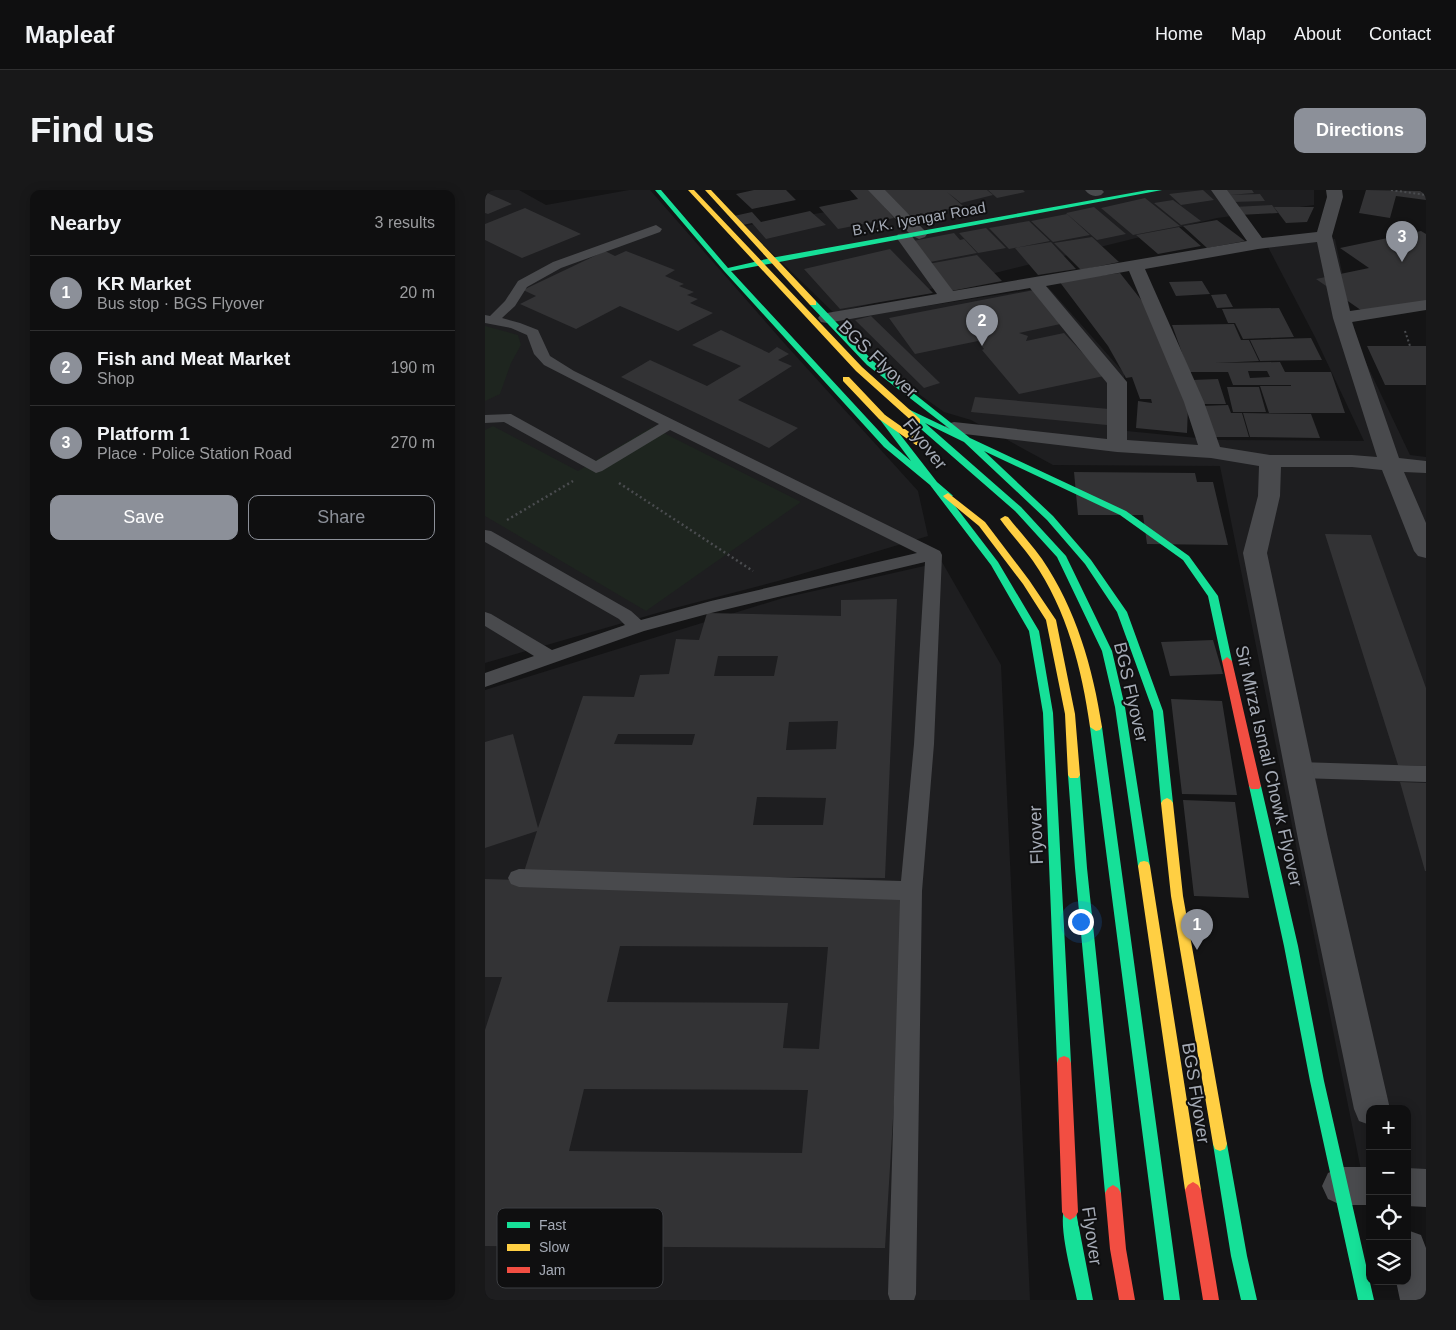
<!DOCTYPE html>
<html lang="en">
<head>
<meta charset="utf-8">
<style>
  :root { --surface:#0f0f10; --page:#181819; --text:#f1f3f6; --muted:#9b9c9f; --line:#2f2f30; --accent:#8c9099 }
  body { margin:0; font-family:Arial,sans-serif; background:var(--page); color:var(--text) }
  .controls { position:absolute; right:15px; bottom:15px; display:grid; overflow:hidden; border-radius:10px; box-shadow:0 2px 12px #0003 }
  .controls button { width:45px; height:45px; display:grid; place-items:center; padding:0; border:0; border-bottom:1px solid var(--line); background:var(--surface); color:var(--text); font:25px sans-serif }
  .you { position:absolute; left:595px; top:731px; width:18px; height:18px; margin:-12px; border:4px solid #fff; border-radius:50%; background:#1a73e8; box-shadow:0 0 0 8px #1a73e833 }
  .badge { display:grid; place-items:center; width:32px; height:32px; border-radius:50%; background:var(--accent); color:#fff; font-size:16px; font-weight:700 }
  .pin { position:absolute; translate:-50% -41px; filter:drop-shadow(0 1px 2px #0008) }
  .pin::after { content:''; position:absolute; top:26px; width:18px; height:15px; background:inherit; clip-path:polygon(0 0,100% 0,50% 100%) }
  .list { margin:0; padding:0; list-style:none }
  h2 { display:flex; justify-content:space-between; align-items:center; height:65px; margin:0; padding:0 20px; font-size:21px }
  h2 small { font-size:16px; font-weight:400; color:var(--muted) }
  .list li { display:grid; grid-template-columns:32px 1fr auto; gap:15px; align-items:center; box-sizing:border-box; height:75px; padding:0 20px; border-top:1px solid var(--line) }
  .list b { display:block; font-size:19px; white-space:nowrap }
  .list p { margin:0; font-size:16px; white-space:nowrap; color:var(--muted) }
  .list em { font-size:16px; font-style:normal; color:var(--muted) }
  .actions { display:flex; gap:10px; padding:15px 20px }
  .actions a { flex:1; padding:11px 0; border:1px solid var(--accent); border-radius:10px; text-align:center; font-size:18px; color:var(--accent) }
  .actions .main { background:var(--accent); color:#fff }
  .icon { flex:none; width:28px; height:28px; fill:none; stroke:currentColor; stroke-width:2; stroke-linecap:round; stroke-linejoin:round }
  .map { position:relative; flex:none; width:941px; height:1110px; overflow:hidden; border-radius:10px }
  header { display:flex; align-items:center; gap:30px; box-sizing:border-box; height:70px; padding:0 25px; background:var(--surface); border-bottom:1px solid var(--line) }
  header strong { font-size:24px }
  nav { display:flex; gap:28px; margin-inline-start:auto; font-size:18px }
  .intro { display:flex; align-items:center; justify-content:space-between; box-sizing:border-box; height:120px; padding:0 30px }
  h1 { margin:0; font-size:35px }
  .button { padding:12px 22px; border-radius:10px; background:var(--accent); color:#fff; font-size:18px; font-weight:700 }
  main { display:flex; gap:30px; padding:0 30px }
  aside { flex:1; background:var(--surface); border-radius:10px; box-shadow:0 2px 12px #0003 }
  .map>svg:first-child { display:block }
</style>
</head>
<body>
<header>
<strong>Mapleaf</strong>
<nav><a>Home</a><a>Map</a><a>About</a><a>Contact</a></nav>
</header>
<div class="intro"><h1>Find us</h1><a class="button">Directions</a></div>
<main>
<aside>
<h2>Nearby<small>3 results</small></h2>
<ul class="list">
<li><span class="badge">1</span><div><b>KR Market</b><p>Bus stop · BGS Flyover</p></div><em>20 m</em></li>
<li><span class="badge">2</span><div><b>Fish and Meat Market</b><p>Shop</p></div><em>190 m</em></li>
<li><span class="badge">3</span><div><b>Platform 1</b><p>Place · Police Station Road</p></div><em>270 m</em></li>
</ul>
<div class="actions"><a class="main">Save</a><a>Share</a></div>
</aside>
<div class="map">
<svg width="941" height="1110" viewBox="0 0 941 1110">
  <rect width="100%" height="100%" fill="#141415"/>
  <path fill="#1e1e20" d="M0,0H34L61,15L144,0H165L300,154L433,301L443,346L293,391L186,419L0,473Z
    M468,0H829V15L732,28L349,123L259,36Z
    M850,49L873,156L925,265L941,267V984L922,983V919H885V981L876,980L735,276L568,275L486,230L459,222L410,187L351,130L563,97L639,183L642,241L733,250L879,251L830,147L783,57Z
    M457,372L516,475L545,1110H0V500L298,408Z"/>
  <path fill="#1e251f" d="M0,136L33,145L36,155L26,173L15,204L0,211Z
    M8,236L93,281L167,237L316,312L161,421L0,326V240Z"/>
  <path fill="#333335" fill-rule="evenodd" d="M269,0H301L311,10L267,19L251,4Z
    M365,0H385L409,28L353,39L334,17L373,9Z
    M395,0H502L508,5L476,13L462,2L478,16L427,27Z
    M503,0H538L540,2L512,8Z
    M718,0L729,10L696,15L684,4Z
    M740,0H767L769,3L744,5Z
    M881,0L941,1V10L911,6L905,28L874,23Z
    M0,2L27,14L3,24L0,23Z
    M775,4L780,11L747,12L742,5Z
    M660,8L695,36L648,45L616,18Z
    M688,10L716,31L696,35L669,13Z
    M787,15L793,23L754,25L749,17Z
    M609,17L641,44L612,50L581,23Z
    M789,17H829L822,32L801,33Z
    M40,18L96,44L37,68L0,50V34Z
    M325,21L341,35L281,49L267,33L258,35L249,26L267,22L276,32Z
    M582,24L605,45L568,52L546,31Z
    M732,30L760,51L722,58L698,36Z
    M544,31L565,51L524,59L504,38Z
    M694,37L716,56L673,64L651,45Z
    M501,38L521,58L493,63L474,43Z
    M936,41L941,44V112L883,125L831,89L884,78L855,58Z
    M469,43L475,50L479,49L492,63L440,73L428,51Z
    M607,47L634,72L596,80L569,53Z
    M566,52L591,79L553,85L530,58Z
    M405,59L448,103L355,119L319,79Z
    M120,61L130,66L141,61L190,80L180,86L199,94L194,96L209,102L202,105L213,109L205,113L228,123L193,141L135,116L91,139L35,114L51,106L38,100Z
    M492,65L517,91L466,101L443,74Z
    M635,83L665,121L703,216L702,243L651,238L653,211L667,213L666,209H655L647,187L641,188L623,156L574,91Z
    M717,91L725,104L691,106L684,92Z
    M549,100L580,133L534,143L543,146L541,151L579,143L619,186L534,204L497,160L499,159L493,151L430,164L404,128Z
    M741,104L748,117L732,118L726,105Z
    M794,118L809,147L758,149L750,133H743L737,119Z
    M386,126L455,193L439,198L370,130Z
    M749,134L756,150H764L774,171L730,173L795,172L800,182H846L860,223H784L775,196H806V195H748L743,182H704L687,135ZM763,181H782L785,187L765,188Z
    M236,140L284,163L292,157L304,164L293,170L307,176L253,210L313,238L284,258L136,187L165,170L222,196L256,176L207,155Z
    M826,148L837,170L775,171L765,150Z
    M882,156H941V195H900Z
    M733,189L741,214H715L707,190Z
    M742,197H774L781,222H748Z
    M490,207L624,219L622,235L486,222Z
    M743,215L746,223H757L764,247H726L716,216Z
    M758,223L826,224L835,248L765,247Z
    M589,282L710,283L712,292H728L743,355L662,354L658,325H593Z
    M840,344L886,345L941,498V576L913,575Z
    M412,409L400,688L38,685L52,641L0,658V552L28,544L53,638L98,506L149,507L155,485L184,484L191,449L214,450L222,423L356,426V410ZM233,466H293L289,486H229ZM353,531L351,559L301,560L304,532ZM133,544H210L207,555L129,554ZM272,607L341,608L338,635H268Z
    M728,450L738,484L685,486L676,452Z
    M686,509L737,511L752,605L697,604Z
    M915,592L941,593V681H940Z
    M698,610L750,612L764,708L709,706Z
    M0,689L422,702L400,1058L0,1056V840L17,787H0ZM135,756L343,757L334,859L298,858L303,813L122,812ZM99,899L323,900L317,963L84,961Z"/>
  <g fill="none" stroke-linecap="round" stroke-linejoin="round">
    <path stroke="#4a4c4f" stroke-width="2" stroke-dasharray="2 2.5" stroke-linecap="butt" d="M906,0L941,5
      M920,141L925,156"/>
    <path stroke="#4a4c4f" stroke-width="2.5" stroke-dasharray="2 3" stroke-linecap="butt" d="M134,293L268,381
      M22,330L88,291"/>
    <path fill="#494a4d" fill-rule="evenodd" d="M171,35L177,39L175,42L76,78L42,97L30,116L17,128L35,133L53,140L65,166L89,181L455,361L457,365L449,554L437,701L431,1104L429,1110H405L403,1104L415,710L34,697L26,694L23,688L26,682L34,679L416,691L429,554L440,372L226,423L159,441L0,497V483L49,466L0,436V422L6,424L67,460L140,435L134,429L0,352V340L6,341L146,421L156,430L226,411L432,363L185,240L117,281L111,283L19,232L0,233V225L26,224L111,271L174,234L59,175L49,164L42,145L26,138L0,133V125L5,126L20,111L33,91L68,72Z
      M814,572L941,576V592L814,588L807,585L804,580L807,575Z"/>
    <path fill="#494a4d" fill-rule="evenodd" d="M383,0H400L440,41L442,44L440,47L434,49L426,45L468,101L762,51L726,0H742L777,48L832,42L842,7L841,0H857L858,7L847,46L865,121L941,110V120L867,132L914,268L941,271V283L919,282L941,333V368L933,366L929,361L897,280L867,277H796L795,306L782,363L843,649L905,919H885V935L874,931L869,919L813,649L758,363L773,306L774,276L726,268L632,262L462,242L459,238L462,234L469,232L622,249V193L545,98L342,133L336,132L333,128L336,124L342,123L452,104L411,47L413,44L424,43ZM832,52L848,128L892,267L867,265H785L735,257L719,212L660,79L773,59ZM644,81L699,212L713,255L642,250V192L561,96Z
      M600,0H617L619,2L616,5C609,7 605,6 600,0Z
      M856,977H885V1015H856L843,1009L837,996L843,983Z
      M922,978L941,979V1017L922,1016Z
      M922,1040L936,1045L941,1058V1110H915L911,1091H922Z"/>
    <path fill="#16e098" fill-rule="evenodd" d="M170,0H176L243,78L286,68L663,0H677L246,81L405,253L426,271L393,227L394,225H400L452,292L466,304L468,306L464,308L513,372L554,441L568,523L586,873L584,878L579,880L574,878L572,873L558,523L544,441L506,375L445,295L399,257L239,81Z
      M325,111H331L388,171L485,248L641,321L704,366L733,406L747,471L742,475L737,471L723,406L698,370L635,325L499,261L568,326L606,370L642,422L678,521L688,613L686,616H678L676,613L668,521L632,422L600,374L562,330L479,252L440,233L536,317L581,366L627,461L640,517L665,676L663,680L659,681L655,680L653,676L630,517L617,461L572,367L530,321L429,233L428,231L430,229L416,221L420,219H423L465,239L382,175L325,115Z
      M611,533L617,537L695,1110H679L605,537Z
      M589,581L593,582L595,585L602,678L636,1003L633,1008L628,1011L623,1008L620,1003L590,678L583,585L585,582Z
      M770,592L774,593L776,596L813,756L839,891L889,1110H873L825,891L799,756L764,596L766,593Z
      M735,947L740,949L742,954L762,1066L772,1110H756L746,1066L728,954L730,949Z
      M585,1014L590,1017L608,1110H592C588,1089 572,1034 580,1017Z"/>
    <path fill="#ffcf43" fill-rule="evenodd" d="M203,0H209L377,177L435,229V233H429L371,181Z
      M220,0H226L331,111V115H325Z
      M358,187H364L400,225L437,251V255H431L394,229L358,191Z
      M463,303L500,332L544,390L571,430L590,524L595,585L593,588H585L583,585L580,524L561,430L538,394L494,336L460,308L458,306Z
      M520,326L523,327C534,341 546,354 557,369C591,419 608,478 617,537L615,540L611,541L605,537C597,479 582,420 548,371C538,357 526,344 515,329Z
      M682,608L686,610L688,613L698,706L742,954L740,959L735,961L730,959L728,954L686,706L676,613L678,610Z
      M659,671L663,672L665,676L716,1000L713,1005L708,1008L703,1005L700,1000L653,676L655,672Z"/>
    <path fill="#f24e42" fill-rule="evenodd" d="M742,467L747,471L776,596L774,599H766L764,596L737,471Z
      M579,866L584,868L586,873L593,1022L590,1027L585,1030L580,1027L577,1022L572,873L574,868Z
      M708,992L713,995L716,1000L734,1110H718L700,1000L703,995Z
      M628,995L633,998L636,1003L641,1059L650,1110H634L625,1059L620,1003L623,998Z"/>
  </g>
  <g text-anchor="middle" stroke-width="4" stroke-linejoin="round" paint-order="stroke">
    <g font-size="15" fill="#a5abb6" stroke="#0f0f10">
      <text transform="translate(434 29) rotate(-10)" y="5">B.V.K. Iyengar Road</text>
    </g>
    <g font-size="18" fill="#a5abb6" stroke="#0f0f10">
      <text transform="translate(393 169) rotate(44)" y="6">BGS Flyover</text>
      <text transform="translate(440 254) rotate(52)" y="6">Flyover</text>
      <text transform="translate(646 502) rotate(77)" y="6">BGS Flyover</text>
      <text transform="translate(784 576) rotate(77)" y="6">Sir Mirza Ismail Chowk Flyover</text>
      <text transform="translate(551 645) rotate(-92)" y="6">Flyover</text>
      <text transform="translate(711 903) rotate(81)" y="6">BGS Flyover</text>
      <text transform="translate(607 1046) rotate(82)" y="6">Flyover</text>
    </g>
  </g>
  <rect x="12" y="1018" width="166" height="80" rx="8" fill="#0f0f10" stroke="#3c3e42" stroke-width="1"/>
  <rect x="22" y="1032" width="23" height="6" fill="#16e098"/>
  <rect x="22" y="1054" width="23" height="7" fill="#ffcf43"/>
  <rect x="22" y="1077" width="23" height="6" fill="#f24e42"/>
  <g font-size="14" fill="#a5abb6">
    <text x="54" y="1040">Fast</text>
    <text x="54" y="1062">Slow</text>
    <text x="54" y="1085">Jam</text>
  </g>
</svg>
<div class="controls">
<button>+</button>
<button>−</button>
<button><svg class="icon" aria-label="locate" viewBox="0 0 24 24"><circle cx="12" cy="12" r="6"/><path d="M12 2v4M12 18v4M2 12h4M18 12h4"/></svg></button>
<button><svg class="icon" aria-label="layers" viewBox="0 0 24 24"><path d="M12 4l9 5-9 5-9-5zM3 14l9 5 9-5"/></svg></button>
</div>
<div class="you"></div>
<div class="pin badge" style="left:712px;top:760px">1</div>
<div class="pin badge" style="left:497px;top:156px">2</div>
<div class="pin badge" style="left:917px;top:72px">3</div>
</div>
</main>
</body>
</html>
